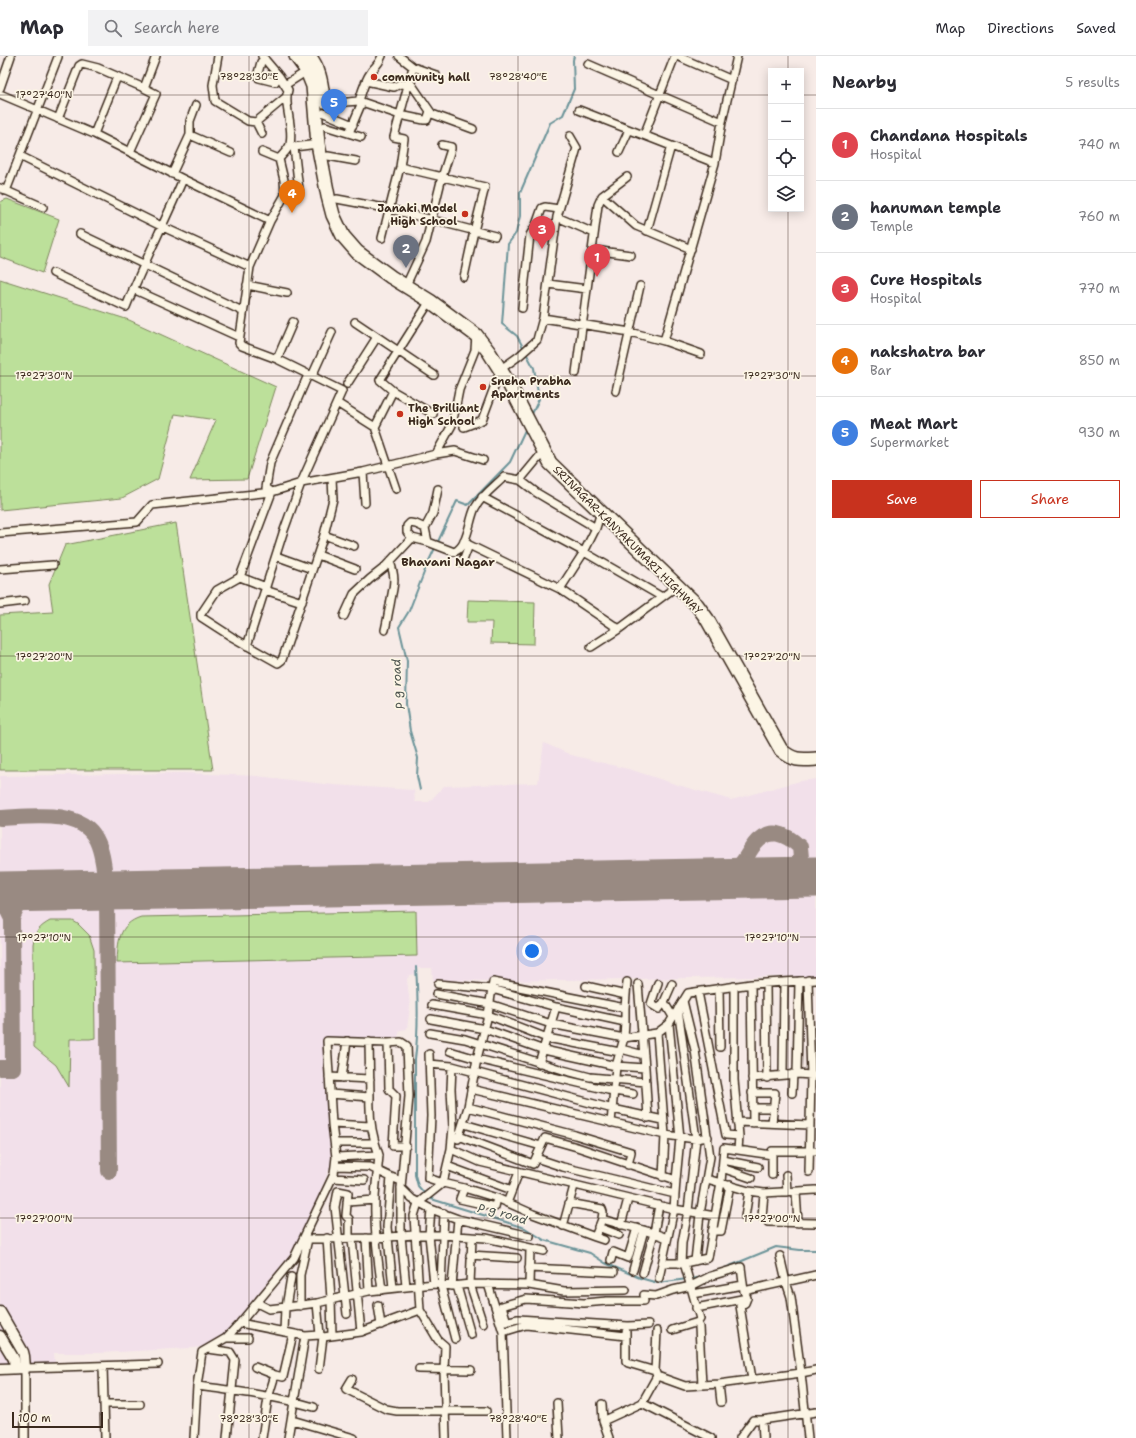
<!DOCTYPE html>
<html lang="en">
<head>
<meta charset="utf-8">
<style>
  :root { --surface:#fff; --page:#f2f2f3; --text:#2b2b33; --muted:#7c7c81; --line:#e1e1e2; --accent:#c8321e }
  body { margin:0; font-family:"Shantell Sans",sans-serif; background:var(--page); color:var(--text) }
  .controls { position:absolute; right:12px; top:12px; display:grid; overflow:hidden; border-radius:0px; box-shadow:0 2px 10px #0003 }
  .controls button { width:36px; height:36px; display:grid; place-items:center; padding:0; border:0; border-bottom:1px solid var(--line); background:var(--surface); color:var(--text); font:20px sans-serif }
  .scale { position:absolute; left:12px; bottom:10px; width:91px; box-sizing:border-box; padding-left:4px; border:2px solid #3b2a1e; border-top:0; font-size:11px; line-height:14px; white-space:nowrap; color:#3b2a1e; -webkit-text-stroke:3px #fcf5e5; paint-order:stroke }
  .you { position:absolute; left:532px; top:895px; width:14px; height:14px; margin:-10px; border:3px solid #fff; border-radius:50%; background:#1a73e8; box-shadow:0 0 0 6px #1a73e833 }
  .badge { display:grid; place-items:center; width:26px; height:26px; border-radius:50%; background:var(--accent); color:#fff; font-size:13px; font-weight:700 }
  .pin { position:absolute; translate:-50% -33px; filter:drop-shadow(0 1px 2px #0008) }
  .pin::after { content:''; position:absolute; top:21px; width:14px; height:12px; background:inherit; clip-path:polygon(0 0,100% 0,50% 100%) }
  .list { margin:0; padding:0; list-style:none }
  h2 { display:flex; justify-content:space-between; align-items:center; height:52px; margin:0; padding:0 16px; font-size:17px }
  h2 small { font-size:13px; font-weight:400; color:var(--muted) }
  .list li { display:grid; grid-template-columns:26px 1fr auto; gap:12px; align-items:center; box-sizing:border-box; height:72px; padding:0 16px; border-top:1px solid var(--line) }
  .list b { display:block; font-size:15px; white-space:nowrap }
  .list p { margin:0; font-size:13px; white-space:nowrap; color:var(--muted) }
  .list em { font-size:13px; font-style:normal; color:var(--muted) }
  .actions { display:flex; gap:8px; padding:12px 16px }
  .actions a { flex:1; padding:9px 0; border:1px solid var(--accent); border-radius:0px; text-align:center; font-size:14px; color:var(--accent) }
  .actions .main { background:var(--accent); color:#fff }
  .icon { flex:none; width:22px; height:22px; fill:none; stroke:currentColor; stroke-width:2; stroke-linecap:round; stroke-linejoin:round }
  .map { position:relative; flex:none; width:816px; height:1382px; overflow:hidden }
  header { display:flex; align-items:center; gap:24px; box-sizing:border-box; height:56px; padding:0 20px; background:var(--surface); border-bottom:1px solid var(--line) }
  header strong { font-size:19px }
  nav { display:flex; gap:22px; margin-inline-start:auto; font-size:14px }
  .search { width:280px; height:36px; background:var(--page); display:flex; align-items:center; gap:10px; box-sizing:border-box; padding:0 14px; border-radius:0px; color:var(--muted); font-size:15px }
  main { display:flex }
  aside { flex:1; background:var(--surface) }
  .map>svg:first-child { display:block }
</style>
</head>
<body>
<header>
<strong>Map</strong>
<div class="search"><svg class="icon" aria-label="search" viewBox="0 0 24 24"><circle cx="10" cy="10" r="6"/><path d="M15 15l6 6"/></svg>Search here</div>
<nav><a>Map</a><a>Directions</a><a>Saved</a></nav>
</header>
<main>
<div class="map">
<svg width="816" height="1382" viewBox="0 0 816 1382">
  <rect width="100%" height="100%" fill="#f7ebe7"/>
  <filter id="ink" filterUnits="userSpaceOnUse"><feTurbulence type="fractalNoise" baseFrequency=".025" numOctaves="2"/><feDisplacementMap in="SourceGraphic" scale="8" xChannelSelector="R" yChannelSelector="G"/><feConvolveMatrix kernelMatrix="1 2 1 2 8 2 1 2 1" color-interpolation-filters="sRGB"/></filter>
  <g filter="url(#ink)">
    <path fill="#f2e0ea" d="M544,687L571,699L632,714L678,729L731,744L800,725L816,723V920L501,925L433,924L432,912H418L416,918L410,919L407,923L410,950L407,973L400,974L397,984L324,983L333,1104L298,1191L271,1228L212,1290L191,1292L100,1297H54L55,1307L0,1310V720L182,717L257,720L333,729L414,734L415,746H429L444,730L538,727Z"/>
    <path fill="#bce09a" stroke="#7c855c" d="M7,143L59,163L42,217L0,201V146Z
      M0,223L129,264L276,331L247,423L190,424L216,364L175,358L158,423L122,442L0,454Z
      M176,467L213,714H0V559L53,556L49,528L65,489Z
      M468,544L535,546L534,588L491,587L492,566H467Z
      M416,855L417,900L117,907C118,887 118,868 141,861Z
      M50,865H73L78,868L89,879L94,894L95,982L90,983H70L69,1031L56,1009L34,991L33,888C35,876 39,871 50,865Z"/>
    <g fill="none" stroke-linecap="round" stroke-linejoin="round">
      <path stroke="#6c9499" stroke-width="2" d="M524,293L517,280L502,268L508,188L516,177L520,160V137L550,67L563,59L574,33L573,4L574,0
        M526,297L534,312L539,343L531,360
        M420,734L417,720L418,702L410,675L406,648L407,605L399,571L409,555L427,509L457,445L468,449L510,406L526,372
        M416,911C418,941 419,972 415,1003V1119L418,1130L425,1138
        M428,1142L525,1172L544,1184L590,1197L605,1207L640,1222L658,1227L687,1223
        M720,1214L776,1191L800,1194H816
        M691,1223L703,1221"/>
      <path stroke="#998a82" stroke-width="16" d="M0,762C28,761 81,752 96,783C104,798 104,818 107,834L109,1115
        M710,823L779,834C805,827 802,813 800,791C785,777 769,770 754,789C749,795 746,803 740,809C734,816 727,819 719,823
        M0,843L6,851L12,863L13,1012H0
        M12,863C17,848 24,840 38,835"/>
      <path stroke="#998a82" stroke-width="41" d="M0,836L816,821"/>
      <defs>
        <path id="street" d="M218,0L213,29L215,45L248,65L256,66L285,42
          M382,0C378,10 376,9 371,16C365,24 362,35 359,45L400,59L424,64H427L430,55
          M677,0L732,24
          M265,3L261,6L258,17L259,22L275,26L279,20
          M588,8L722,66
          M413,11L436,19
          M366,25L394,31L400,28L409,29
          M410,26L432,58L473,73
          M285,29L307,15
          M0,32L11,0
          M0,38L94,78L183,123L270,165
          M324,48C336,49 347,45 359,45
          M579,54L715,107
          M324,57L353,69
          M58,63L79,10L82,8L98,12L144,32
          M256,66L262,78
          M325,70L361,81
          M349,77L362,46
          M94,78L117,21
          M190,79L231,97
          M644,79L675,0
          M291,89L294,91L318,88
          M130,96L156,38L144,32L156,0
          M262,96L279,103
          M619,96L629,74
          M20,100L163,171L250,211
          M328,100L356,105
          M400,111L485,131L474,175L464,221
          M172,118L190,79V65L196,49
          M0,132L43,151
          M6,135L58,1
          M285,139L297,138L299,134L294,91
          M602,140L636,170L691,193
          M337,143L390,153L495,180
          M557,161L594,177
          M647,175L671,90
          M80,178L242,255
          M382,182L400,111L404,83L394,81L413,11L399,0
          M593,194L631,199
          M53,217L126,251C143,208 165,166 183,123
          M408,225L426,186L442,121L451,93V91L442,89
          M548,228L587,233
          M247,229L287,237
          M133,233L239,281
          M430,245L380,324L393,335L433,358
          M522,252L530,179L536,169L542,152L545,151L559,153
          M543,262L630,276L664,285L701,298
          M355,266L434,319
          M664,285L715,107L722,66L737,0
          M277,303L293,266
          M576,317L598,149L602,140L627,121
          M312,320L332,276
          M347,328L377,281
          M616,335L640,230
          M337,347L375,371L393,335
          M375,371L396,433
          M464,371L482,364L501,313L519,300L537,284L543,262L557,161L577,92L570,80
          M436,398L452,369L459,334L475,294L476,279
          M363,416L365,447
          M520,424L537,437L596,472L601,456
          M272,436L266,432L270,407L308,319
          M482,441L584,496L596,472
          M425,472L416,468L410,467L407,470V476L412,482L428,486L454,496C468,491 469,464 475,452C482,439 494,431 504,421L520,424L544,395
          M0,477L137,466L152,449L272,436L301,427L363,416L436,398L455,395L483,404
          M324,479L354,490
          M464,485L469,489L560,533L619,573
          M428,486L425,472L433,457L438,433
          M318,499L355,513
          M276,500L312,513
          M462,507L469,489
          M0,513L53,509
          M240,521L217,534L201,558V561L232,581L278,607L282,604L324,479L333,443L332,422
          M266,531L240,521L272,436
          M560,533L584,496L662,541
          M265,534L302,546
          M0,548L25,545
          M344,560L354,538L370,523L384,512L412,482
          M385,574C387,566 388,558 390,549C393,530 397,525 390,506
          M247,590L283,477L301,427L342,335L277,303L242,290L239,287L250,211L270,165L285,139L284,124L279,103C282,99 289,93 290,88C294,69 283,49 288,34L279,20L262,0
          M591,591L619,573L677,530
          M808,924L811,1019H816
          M658,927L651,948L659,953L664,946L672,928
          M766,927L767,1022
          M438,928L492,933L556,951L625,966L624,982L616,1010L611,1067
          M751,928L753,1067
          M586,930L626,939
          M734,930V1024L739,1080L738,1094
          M719,932L720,991
          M698,936L726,1079L739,1080
          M436,938L490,948L551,968L624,982L657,977L669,968L688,937L751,928L816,924
          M683,945L695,994L710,1101L700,1158L695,1205
          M664,946L673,961
          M432,949L488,959L547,982L620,996L621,993L644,999
          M625,952L627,926
          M678,953L696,1083L688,1155L682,1187L681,1208
          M431,963L485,973L544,994L616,1010L645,1012L638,928
          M625,966V952L493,926L488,959L477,1003L608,1034L633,1038
          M669,968L680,1082L676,1124
          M430,977L465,983L563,1014L590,1021L646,1026
          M657,977L665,1079L663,1121
          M388,987L389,1033L396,1040L393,1090H406
          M450,995L477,1003L468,1051L458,1083
          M429,998L431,1060L428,1122L443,1127L464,1132L497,1142L533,1158L595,1181L602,1163C623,1170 646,1173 667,1182
          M539,1007L556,951
          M429,1008L452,1010L613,1053L663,1064
          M645,1012L648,1062
          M797,1018L799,925
          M783,1019L784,926
          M329,1021L370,1023
          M342,1022L347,985
          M752,1022L797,1018L811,1019L809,1116
          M471,1033L665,1079L696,1083L708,1081
          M752,1037H775L772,1067
          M792,1037L793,1018
          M330,1038L370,1041L369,986
          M370,1041C369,1061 372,1080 379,1099
          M468,1051L575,1079L631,1096L628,1109
          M752,1052H773
          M737,1066L810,1069
          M332,1068L371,1070
          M464,1068L541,1090
          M459,1080L533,1108L545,1082L577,1091L676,1124L674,1153L715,1160L708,1202L684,1207H663
          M335,1087H374
          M451,1093L480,1106L674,1153L659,1222
          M336,1101L379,1099C378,1114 375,1130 375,1145C374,1175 378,1204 382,1234
          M536,1102L563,1111L675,1138
          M723,1104L758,1111
          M336,1110L370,1111L391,1121
          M447,1110L512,1134
          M722,1112L751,1122
          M772,1119V1095H816
          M786,1119L787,1136
          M333,1122L364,1124
          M707,1123L749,1135L764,1137
          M401,1132L412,1143L431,1153L458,1163L530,1180
          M464,1132L460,1143L495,1151L497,1142
          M796,1136L798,1167
          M347,1146L375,1144
          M507,1147L519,1116
          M569,1147L602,1153L603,1156L602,1163
          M431,1153L429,1179L434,1228
          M444,1157L441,1230L455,1283
          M715,1160L721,1126L724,1092L772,1099
          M745,1161L749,1135
          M762,1161L764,1137L816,1134
          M768,1166L816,1167
          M621,1169L628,1143
          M563,1170L574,1130
          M598,1171L619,1179
          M712,1175H721L730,1129
          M304,1181L308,1183L376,1182L414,1179H442L486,1182L544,1195
          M595,1181L604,1184
          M327,1182L331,1243L332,1279
          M366,1182L369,1235
          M472,1182L470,1228L483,1268
          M352,1183L361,1276
          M470,1199L517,1202
          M780,1200L786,1226L791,1241L801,1317L816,1314
          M611,1204L613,1196L628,1202L637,1172
          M529,1212L614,1216
          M633,1214L644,1174
          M643,1217L654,1177L659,1149
          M488,1228L503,1276L507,1382
          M529,1229L530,1193
          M452,1230L458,1163
          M457,1230L471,1279
          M393,1232L387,1171L391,1121L401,1125
          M744,1235L816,1219
          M693,1238L743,1229
          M644,1239L656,1240L673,1234L691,1230L711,1220L741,1211L744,1235L747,1242L745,1247L740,1250L752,1323
          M257,1247L269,1253L286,1251L317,1247L369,1235L434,1228L452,1230L470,1228L529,1229L564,1235L626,1234
          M317,1247L320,1279
          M378,1249L381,1269
          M300,1250V1219L308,1183
          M286,1251L291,1221
          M696,1252L747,1242
          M347,1258L335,1151L338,1135L348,1137L346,1160L349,1163V1182
          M504,1266L518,1263L628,1270L648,1269
          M507,1266L502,1250L526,1243L584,1247L607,1245H644
          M240,1267L305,1280L320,1279L323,1281L361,1276L420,1254
          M699,1271L702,1329
          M672,1274L698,1266L700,1263L684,1207
          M284,1276L285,1251
          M503,1276L526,1269L626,1280
          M626,1276V1305L628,1307L655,1315
          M226,1282H248
          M208,1293L230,1296L235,1304L227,1382
          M103,1310L105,1382
          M255,1311L275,1319L268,1342L262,1382
          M319,1313L323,1281
          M419,1313L471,1314
          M275,1319L283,1321L293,1278
          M657,1320L685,1330L719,1328L801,1317L808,1382
          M352,1323L346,1333L386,1353L397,1355H486
          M719,1328L721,1346
          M197,1330C236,1335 276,1340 314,1351
          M557,1347L559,1382
          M642,1347L711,1382
          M104,1348H140
          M602,1348L603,1365
          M292,1364L354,1382
          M762,1364L763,1382
          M25,1382V1312L158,1308
          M194,1382L197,1330L202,1296L226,1282L240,1267L294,1202L334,1118L336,1101L332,1068L327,985L388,987L401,986L407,990L409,1040L401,1132V1180L406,1230
          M288,1382L305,1280
          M446,1382L444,1314L445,1290L438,1284L420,1254L414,1160L418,1147L443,1127L451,1093L453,1071L451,1033L452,1010
          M609,1382L603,1365L642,1347L657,1320L655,1315L657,1275
          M740,1382L753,1364H762L816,1356"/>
        <path id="secondary" d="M0,1256L23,1296L24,1300L25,1312L0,1313
          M0,1280L14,1303L15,1312"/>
        <path id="highway" d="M296,0L307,15L313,30L318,88L328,140L333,159L343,180L357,196L391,221L430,245L476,279L489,296L508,326L550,407L697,549L707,563L781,694C794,705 800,704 816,703
          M309,0C319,12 321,25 323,41"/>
      </defs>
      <use href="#street" stroke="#3b2a1e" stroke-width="10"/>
      <use href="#secondary" stroke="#3b2a1e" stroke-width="13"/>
      <use href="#highway" stroke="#3b2a1e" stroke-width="16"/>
      <use href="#street" stroke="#fcf5e5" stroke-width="7"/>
      <use href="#secondary" stroke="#fcf5e5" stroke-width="10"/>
      <use href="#highway" stroke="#fcf5e5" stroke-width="13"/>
    </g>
  </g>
  <path fill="none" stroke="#3b2a1e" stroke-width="1" stroke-opacity="0.45" d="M249,0V1382M518,0V1382M788,0V15M0,39H771M801,39H816M788,153V1382M0,320H816M0,600H816M0,881H816M0,1162H816"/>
  <g fill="#c8321e" stroke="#fcf5e5" stroke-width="1.5">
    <circle cx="374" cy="21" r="4"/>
    <circle cx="465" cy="158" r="4"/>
    <circle cx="483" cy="331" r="4"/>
    <circle cx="400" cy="358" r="4"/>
  </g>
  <g text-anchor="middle" stroke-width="3.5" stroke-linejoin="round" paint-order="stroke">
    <g font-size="11" font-weight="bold" fill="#3b2a1e" stroke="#fcf5e5" text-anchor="start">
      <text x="382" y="25">community hall</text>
      <text x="457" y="156" text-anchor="end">Janaki Model<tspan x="457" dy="13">High School</tspan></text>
      <text x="491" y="329">Sneha Prabha<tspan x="491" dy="13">Apartments</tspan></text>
      <text x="408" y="356">The Brilliant<tspan x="408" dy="13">High School</tspan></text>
    </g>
    <g font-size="11" fill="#3b2a1e" stroke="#fcf5e5">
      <text transform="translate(628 484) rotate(45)" y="4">SRINAGAR-KANYAKUMARI HIGHWAY</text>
    </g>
    <g font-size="12" font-weight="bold" fill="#3b2a1e" stroke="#fcf5e5">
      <text x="448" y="510">Bhavani Nagar</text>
    </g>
    <g font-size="12" font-style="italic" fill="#4f5651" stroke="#fcf5e5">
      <text transform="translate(397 628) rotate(-92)" y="4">p g road</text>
      <text transform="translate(503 1157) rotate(18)" y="4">p g road</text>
    </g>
  </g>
  <g font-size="10" text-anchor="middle" fill="#3b2a1e" stroke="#fcf5e5" stroke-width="3.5" stroke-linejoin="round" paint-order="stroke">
    <text x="249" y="24">78°28'30"E</text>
    <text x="518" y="24">78°28'40"E</text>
    <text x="44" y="42">17°27'40"N</text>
    <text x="44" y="323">17°27'30"N</text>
    <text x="772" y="323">17°27'30"N</text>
    <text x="44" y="604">17°27'20"N</text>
    <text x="772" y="604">17°27'20"N</text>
    <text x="44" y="885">17°27'10"N</text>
    <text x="772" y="885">17°27'10"N</text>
    <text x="44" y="1166">17°27'00"N</text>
    <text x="772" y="1166">17°27'00"N</text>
    <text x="249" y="1366">78°28'30"E</text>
    <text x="518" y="1366">78°28'40"E</text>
  </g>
</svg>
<div class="controls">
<button>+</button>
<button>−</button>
<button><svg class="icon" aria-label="locate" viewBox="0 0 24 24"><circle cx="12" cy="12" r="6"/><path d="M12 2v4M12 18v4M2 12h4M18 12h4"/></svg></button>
<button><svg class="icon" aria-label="layers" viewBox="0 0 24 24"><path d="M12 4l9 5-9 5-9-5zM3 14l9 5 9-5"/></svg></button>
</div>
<div class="scale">100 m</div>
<div class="you"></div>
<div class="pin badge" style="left:597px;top:221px;background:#e0444e">1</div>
<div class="pin badge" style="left:406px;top:212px;background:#6b7280">2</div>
<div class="pin badge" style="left:542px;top:193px;background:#e0444e">3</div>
<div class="pin badge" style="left:292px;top:157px;background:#e8710a">4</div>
<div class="pin badge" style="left:334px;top:66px;background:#3f7fe0">5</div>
</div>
<aside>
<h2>Nearby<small>5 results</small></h2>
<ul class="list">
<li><span class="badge" style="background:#e0444e">1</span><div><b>Chandana Hospitals</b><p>Hospital</p></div><em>740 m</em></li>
<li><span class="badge" style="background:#6b7280">2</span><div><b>hanuman temple</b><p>Temple</p></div><em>760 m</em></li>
<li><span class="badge" style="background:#e0444e">3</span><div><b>Cure Hospitals</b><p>Hospital</p></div><em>770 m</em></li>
<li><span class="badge" style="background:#e8710a">4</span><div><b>nakshatra bar</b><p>Bar</p></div><em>850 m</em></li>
<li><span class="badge" style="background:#3f7fe0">5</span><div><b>Meat Mart</b><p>Supermarket</p></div><em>930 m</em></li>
</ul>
<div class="actions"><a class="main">Save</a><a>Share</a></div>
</aside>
</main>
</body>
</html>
